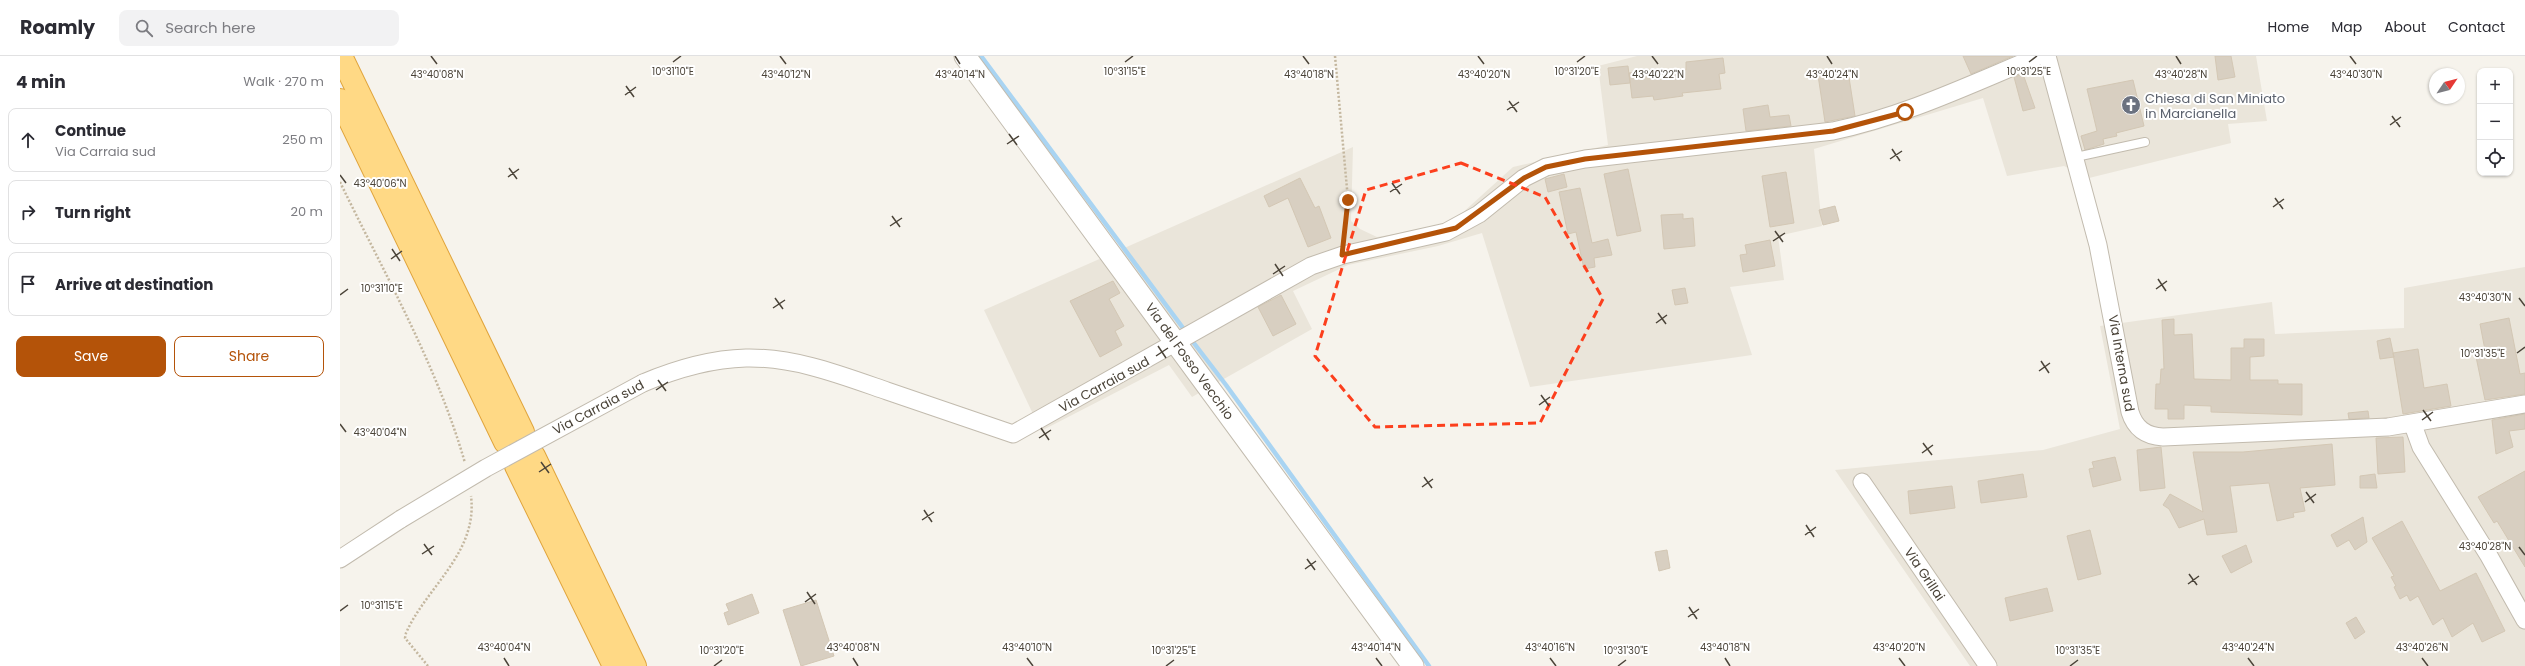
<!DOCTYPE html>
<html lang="en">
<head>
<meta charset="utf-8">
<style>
  :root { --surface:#fff; --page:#f2f2f3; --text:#2b2b33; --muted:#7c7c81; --line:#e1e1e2; --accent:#b45309 }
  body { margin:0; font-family:Poppins,sans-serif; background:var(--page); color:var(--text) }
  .controls { position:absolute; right:12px; top:12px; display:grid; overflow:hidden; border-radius:8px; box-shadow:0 1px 3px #0004 }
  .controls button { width:36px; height:36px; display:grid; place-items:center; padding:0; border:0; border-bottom:1px solid var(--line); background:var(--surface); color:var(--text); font:20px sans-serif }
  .compass { position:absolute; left:2089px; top:12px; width:36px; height:36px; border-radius:50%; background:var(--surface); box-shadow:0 1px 3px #0004; rotate:55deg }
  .stop { position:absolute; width:12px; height:12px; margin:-9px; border:3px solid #b45309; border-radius:50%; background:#fff }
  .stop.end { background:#b45309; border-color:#fff; box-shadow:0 1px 4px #0008 }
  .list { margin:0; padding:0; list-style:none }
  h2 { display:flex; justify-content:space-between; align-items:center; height:52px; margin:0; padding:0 16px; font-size:17px }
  h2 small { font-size:13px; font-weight:400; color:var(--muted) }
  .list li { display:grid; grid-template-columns:26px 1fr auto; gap:12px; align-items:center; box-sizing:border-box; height:64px; margin:0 8px 8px; padding:0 8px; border:1px solid var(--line); border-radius:8px }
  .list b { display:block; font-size:15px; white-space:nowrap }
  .list p { margin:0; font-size:13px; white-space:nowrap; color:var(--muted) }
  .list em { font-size:13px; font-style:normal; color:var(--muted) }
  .actions { display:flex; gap:8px; padding:12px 16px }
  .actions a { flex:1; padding:9px 0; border:1px solid var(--accent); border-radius:8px; text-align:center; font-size:14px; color:var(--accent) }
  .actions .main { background:var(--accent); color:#fff }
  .icon { flex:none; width:22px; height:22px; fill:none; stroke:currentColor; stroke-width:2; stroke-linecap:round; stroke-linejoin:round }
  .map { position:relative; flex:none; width:2185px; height:610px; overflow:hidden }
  header { display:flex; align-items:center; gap:24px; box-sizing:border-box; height:56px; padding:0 20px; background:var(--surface); border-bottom:1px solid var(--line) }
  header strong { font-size:19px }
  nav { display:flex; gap:22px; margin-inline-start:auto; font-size:14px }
  .search { width:280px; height:36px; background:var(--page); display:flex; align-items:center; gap:10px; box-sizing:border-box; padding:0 14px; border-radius:8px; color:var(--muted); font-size:15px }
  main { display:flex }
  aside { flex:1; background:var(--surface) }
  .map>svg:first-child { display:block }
</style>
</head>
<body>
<header>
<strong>Roamly</strong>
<div class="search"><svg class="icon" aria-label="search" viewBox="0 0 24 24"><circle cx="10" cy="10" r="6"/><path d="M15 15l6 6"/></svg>Search here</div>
<nav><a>Home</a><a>Map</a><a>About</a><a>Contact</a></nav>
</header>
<main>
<aside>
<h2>4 min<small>Walk · 270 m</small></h2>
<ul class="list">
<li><svg class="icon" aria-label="ahead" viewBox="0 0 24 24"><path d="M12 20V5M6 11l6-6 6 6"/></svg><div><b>Continue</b><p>Via Carraia sud</p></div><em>250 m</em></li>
<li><svg class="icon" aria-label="right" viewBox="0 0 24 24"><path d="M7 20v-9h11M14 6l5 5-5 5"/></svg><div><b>Turn right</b></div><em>20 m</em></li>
<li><svg class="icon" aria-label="arrive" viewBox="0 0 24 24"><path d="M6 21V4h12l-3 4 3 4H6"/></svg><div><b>Arrive at destination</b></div></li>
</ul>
<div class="actions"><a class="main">Save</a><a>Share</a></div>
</aside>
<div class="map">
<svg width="2185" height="610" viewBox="0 0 2185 610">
  <rect width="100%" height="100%" fill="#f6f3ec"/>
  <path fill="#eae5da" d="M1297,0H1916L1927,65L1888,68L1891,87L1749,122L1724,110L1667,120L1643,42L1474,93L1482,170L1438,180L1444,224L1390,231L1412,299L1190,331L1142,177L1098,190L1008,209L953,235L972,273L852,341L829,309L701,375L644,254L1013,91L1011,165L1020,173L1037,181L1109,169L1173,111L1268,89L1258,10Z
    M2185,211V610H1630L1495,414L1703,394L1780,373L1760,270L1932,246L1935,278L2064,272V232Z"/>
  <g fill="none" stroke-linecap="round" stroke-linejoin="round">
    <path stroke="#a9d4f2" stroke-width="4.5" d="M641,0L846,276
      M850,282L886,329L1089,610"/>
  </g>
  <path fill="#d8cfc1" stroke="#d3c7b4" d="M1623,0H1673L1631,18Z
    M1875,0H1891L1895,21L1878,24Z
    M1383,2L1385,17L1379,18L1381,33L1342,37L1343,40L1314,44L1313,40L1292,42L1289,17L1318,13L1319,17L1346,14V6Z
    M1288,10L1290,27L1270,29L1268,12Z
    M1508,15L1515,60L1485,66L1478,19Z
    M1683,18L1695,52L1683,55L1674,21Z
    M1793,24L1804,70L1776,77L1777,80L1763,83L1764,88L1745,94L1741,80L1757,75L1747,33Z
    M1428,49L1430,61L1449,59L1451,70L1406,75L1403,53Z
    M1288,113L1301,175L1277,180L1264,118Z
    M1446,116L1454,167L1430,171L1422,120Z
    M1224,118L1227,131L1208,136L1205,123Z
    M960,122L975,152L979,150L991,182L968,191L948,142L929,151L924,140Z
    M1240,132L1252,187L1268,183L1272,199L1254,202L1255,211L1244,213L1236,176L1228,178L1219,136Z
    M1495,150L1499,165L1483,169L1479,154Z
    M1343,158V163L1353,162L1355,190L1324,193L1321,159Z
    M1430,184L1435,210L1403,216L1400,199L1407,198L1405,189Z
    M773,225L780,237L769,243L784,270L775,275L782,289L760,301L730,245Z
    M1345,232L1348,247L1335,249L1332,234Z
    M941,239L956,268L933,280L918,251Z
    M2169,262L2180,318L2185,317V338L2145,344L2135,296L2145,294L2140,268Z
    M1834,263V279L1852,278L1854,323L1891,324V292H1904V283H1924V300L1910,301V324H1938V328H1962V359L1871,356V350L1844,349V363H1828V353H1815L1816,328H1820L1821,313H1824L1822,264Z
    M2050,282L2054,301L2040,303L2037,285Z
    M2078,293L2084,332L2107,328L2111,350L2063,358L2053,297Z
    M2028,355L2029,362L2009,363L2008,357Z
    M2185,358V373L2169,375L2173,391L2156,398L2152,364Z
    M2063,381L2065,416L2038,418L2036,382Z
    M1992,388L1995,429L1960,432L1965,455L1953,457L1954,461L1937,465L1929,427L1890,430L1897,476L1867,479L1864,463L1839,472L1829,453L1823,449L1830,438L1863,456L1853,396H1903Z
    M1821,391L1825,432L1800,435L1797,394Z
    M1775,401L1781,424L1753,431L1749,413L1754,412L1752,406Z
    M2185,415V511L2157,465L2154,467L2138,441Z
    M1683,418L1687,441L1641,447L1638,425Z
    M2035,418L2037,432H2020V420Z
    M1612,430L1615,452L1570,458L1568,435Z
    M2023,461L2027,486L2015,494L2009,484L1997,491L1991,479Z
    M2062,465L2100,535L2136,517L2165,575L2142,586L2133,567L2112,581L2103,562L2093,569L2078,540L2070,545L2067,539L2060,543L2054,531L2056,530L2051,521L2054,520L2032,482Z
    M1750,474L1761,518L1738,524L1727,480Z
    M1906,489L1912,506L1891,517L1882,500Z
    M1327,494L1330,512L1319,515L1315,496Z
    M1707,532L1713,555L1670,565L1665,542Z
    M412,538L419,557L388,569L384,557L389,555L386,548Z
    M476,544L494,600L461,610L443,554Z
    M2016,561L2025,576L2015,583L2006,567Z"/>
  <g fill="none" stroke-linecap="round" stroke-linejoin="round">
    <defs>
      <path id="service" d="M1736,101L1805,86"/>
      <path id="minor" d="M1707,0L1758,189L1790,356C1795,372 1805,380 1823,381L2048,371L2185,348
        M303,327C336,313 370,303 406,302C455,301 501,319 547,335C589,349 631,364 673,378L971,210L1003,199L1106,176L1139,158L1184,122L1206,111L1245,103L1493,75C1565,60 1631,28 1699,0
        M2073,369L2081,391L2149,500L2185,564
        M1522,426L1648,610
        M0,503L61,463"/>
      <path id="tertiary" d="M625,0L1073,610"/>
      <path id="trunk" d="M1,0L183,376
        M0,44L165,386
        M194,400L295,610
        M176,410L274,610"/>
    </defs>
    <use href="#service" stroke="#c2bbae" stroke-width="10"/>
    <use href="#minor" stroke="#c2bbae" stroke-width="19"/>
    <use href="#tertiary" stroke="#c2bbae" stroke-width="23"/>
    <use href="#trunk" stroke="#e0a43c" stroke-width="24"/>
    <path stroke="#c4b79f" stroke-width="2.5" stroke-dasharray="2 2" stroke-linecap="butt" d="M995,0L1008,144L1004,183
      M0,126C44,217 97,309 125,407
      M88,610L65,582L66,577C87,530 138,497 131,440"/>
    <use href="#service" stroke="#fff" stroke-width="8"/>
    <use href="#minor" stroke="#fff" stroke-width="17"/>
    <use href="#tertiary" stroke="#fff" stroke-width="21"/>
    <use href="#trunk" stroke="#ffd985" stroke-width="22"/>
    <defs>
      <path id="minor-bridge" d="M61,463L146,412L303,327"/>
    </defs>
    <use href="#minor-bridge" stroke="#c2bbae" stroke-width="19" stroke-linecap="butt"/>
    <use href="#minor-bridge" stroke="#fff" stroke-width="17"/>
  </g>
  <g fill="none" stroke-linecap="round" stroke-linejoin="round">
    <path stroke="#b45309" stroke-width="5" d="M1008,144L1002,199L1116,172L1184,122L1206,111L1245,103L1493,75L1565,56"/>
  </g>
  <path fill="none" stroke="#fc3f1d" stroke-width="3" stroke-dasharray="8 5" stroke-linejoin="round" d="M1121,107L1205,141L1263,243L1200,367L1035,371L975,300L1026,134Z"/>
  <path fill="none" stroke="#4b4439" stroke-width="1.5" d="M91,0L97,8M440,0L446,8M615,0L620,8M963,0L969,8M1138,0L1144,8M1312,0L1318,8M1487,0L1492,8M1836,0L1841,8M2010,0L2016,8M333,6L341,0M785,6L793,0M1237,6L1245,0M1689,6L1697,0M286,30L294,41M285,39L296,31M1169,45L1177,56M1167,54L1179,46M2052,60L2060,71M2050,69L2061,61M669,78L677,89M667,88L679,80M1552,93L1560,105M1550,103L1562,95M169,112L177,123M0,119L6,127M168,121L179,113M1052,127L1060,138M1050,136L1062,128M1935,142L1943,153M1933,151L1944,143M552,160L560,171M550,170L562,162M1435,175L1443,186M1433,185L1445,177M52,193L60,205M51,203L62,195M935,208L943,220M933,218L945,210M1818,223L1826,235M1816,233L1827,225M0,239L8,233M435,242L443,253M2179,242L2185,250M433,252L445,244M1318,257L1326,268M1316,267L1327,259M818,290L826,302M2177,297L2185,291M816,300L828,292M1701,305L1709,317M1699,315L1710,307M318,324L326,335M316,334L328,326M1201,339L1209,350M1199,349L1210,341M2083,354L2091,365M2082,364L2093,356M0,368L6,376M701,372L709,384M699,382L711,374M1583,387L1592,399M1582,397L1593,389M201,406L209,417M199,416L211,408M1084,421L1092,432M1082,431L1093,423M1966,436L1974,447M1965,446L1976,438M584,454L592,466M582,464L594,456M1466,469L1474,481M1465,479L1476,471M84,488L92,499M2179,491L2185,499M82,498L94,490M967,503L975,514M965,513L976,505M1849,518L1857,529M1848,528L1859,520M467,536L475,548M465,546L476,538M1349,551L1357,563M0,555L8,549M1348,561L1359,553M164,602L169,610M513,602L518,610M687,602L693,610M1036,602L1042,610M1210,602L1216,610M1385,602L1390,610M1559,602L1565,610M1908,602L1914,610M2082,602L2088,610M374,610L382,604M826,610L834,604M1278,610L1286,604M1730,610L1738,604"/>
  <defs>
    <symbol id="church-disc" viewBox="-11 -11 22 22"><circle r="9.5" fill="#6b7280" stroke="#fff"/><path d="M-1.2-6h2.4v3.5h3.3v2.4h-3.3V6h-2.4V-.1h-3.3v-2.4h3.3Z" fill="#fff"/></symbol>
  </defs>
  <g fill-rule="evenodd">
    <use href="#church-disc" x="1780" y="38" width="22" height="22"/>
  </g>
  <g text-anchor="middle" stroke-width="4" stroke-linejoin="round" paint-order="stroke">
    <g font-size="13" fill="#5b616d" stroke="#fff" text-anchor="start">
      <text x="1805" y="47">Chiesa di San Miniato<tspan x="1805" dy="15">in Marcianella</tspan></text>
    </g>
    <g font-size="13" fill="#4b4439" stroke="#fff">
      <text transform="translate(850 305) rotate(54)" y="5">Via del Fosso Vecchio</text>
      <text transform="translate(1782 307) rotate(80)" y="5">Via Interna sud</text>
      <text transform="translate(764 328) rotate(-29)" y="5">Via Carraia sud</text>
      <text transform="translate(258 351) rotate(-28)" y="5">Via Carraia sud</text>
      <text transform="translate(1585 518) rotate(56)" y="5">Via Grillai</text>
    </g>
  </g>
  <g font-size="10" text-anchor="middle" fill="#4b4439" stroke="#fff" stroke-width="4" stroke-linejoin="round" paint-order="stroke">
    <text x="785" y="19">10°31'15"E</text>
    <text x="1237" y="19">10°31'20"E</text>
    <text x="333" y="19">10°31'10"E</text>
    <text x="1689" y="19">10°31'25"E</text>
    <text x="97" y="22">43°40'08"N</text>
    <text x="446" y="22">43°40'12"N</text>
    <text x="620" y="22">43°40'14"N</text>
    <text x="969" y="22">43°40'18"N</text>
    <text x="1144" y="22">43°40'20"N</text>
    <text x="1318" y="22">43°40'22"N</text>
    <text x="1492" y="22">43°40'24"N</text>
    <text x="1841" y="22">43°40'28"N</text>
    <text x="2016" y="22">43°40'30"N</text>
    <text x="40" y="131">43°40'06"N</text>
    <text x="42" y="236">10°31'10"E</text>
    <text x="2145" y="245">43°40'30"N</text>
    <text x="2143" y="301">10°31'35"E</text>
    <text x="40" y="380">43°40'04"N</text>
    <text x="2145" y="494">43°40'28"N</text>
    <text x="42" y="553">10°31'15"E</text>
    <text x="164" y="595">43°40'04"N</text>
    <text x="513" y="595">43°40'08"N</text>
    <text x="687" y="595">43°40'10"N</text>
    <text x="1036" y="595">43°40'14"N</text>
    <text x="1210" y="595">43°40'16"N</text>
    <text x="1385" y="595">43°40'18"N</text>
    <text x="1559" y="595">43°40'20"N</text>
    <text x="1908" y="595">43°40'24"N</text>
    <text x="2082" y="595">43°40'26"N</text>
    <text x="382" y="598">10°31'20"E</text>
    <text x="834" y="598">10°31'25"E</text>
    <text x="1286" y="598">10°31'30"E</text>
    <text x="1738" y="598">10°31'35"E</text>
  </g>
</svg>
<div class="controls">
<button>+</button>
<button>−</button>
<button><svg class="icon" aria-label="locate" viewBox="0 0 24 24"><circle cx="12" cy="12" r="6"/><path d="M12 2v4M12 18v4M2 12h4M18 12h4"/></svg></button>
</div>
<svg class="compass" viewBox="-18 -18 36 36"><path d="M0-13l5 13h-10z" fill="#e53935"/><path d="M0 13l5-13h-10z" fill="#7c7c81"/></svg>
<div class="stop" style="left:1565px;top:56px"></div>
<div class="stop end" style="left:1008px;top:144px"></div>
</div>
</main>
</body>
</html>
